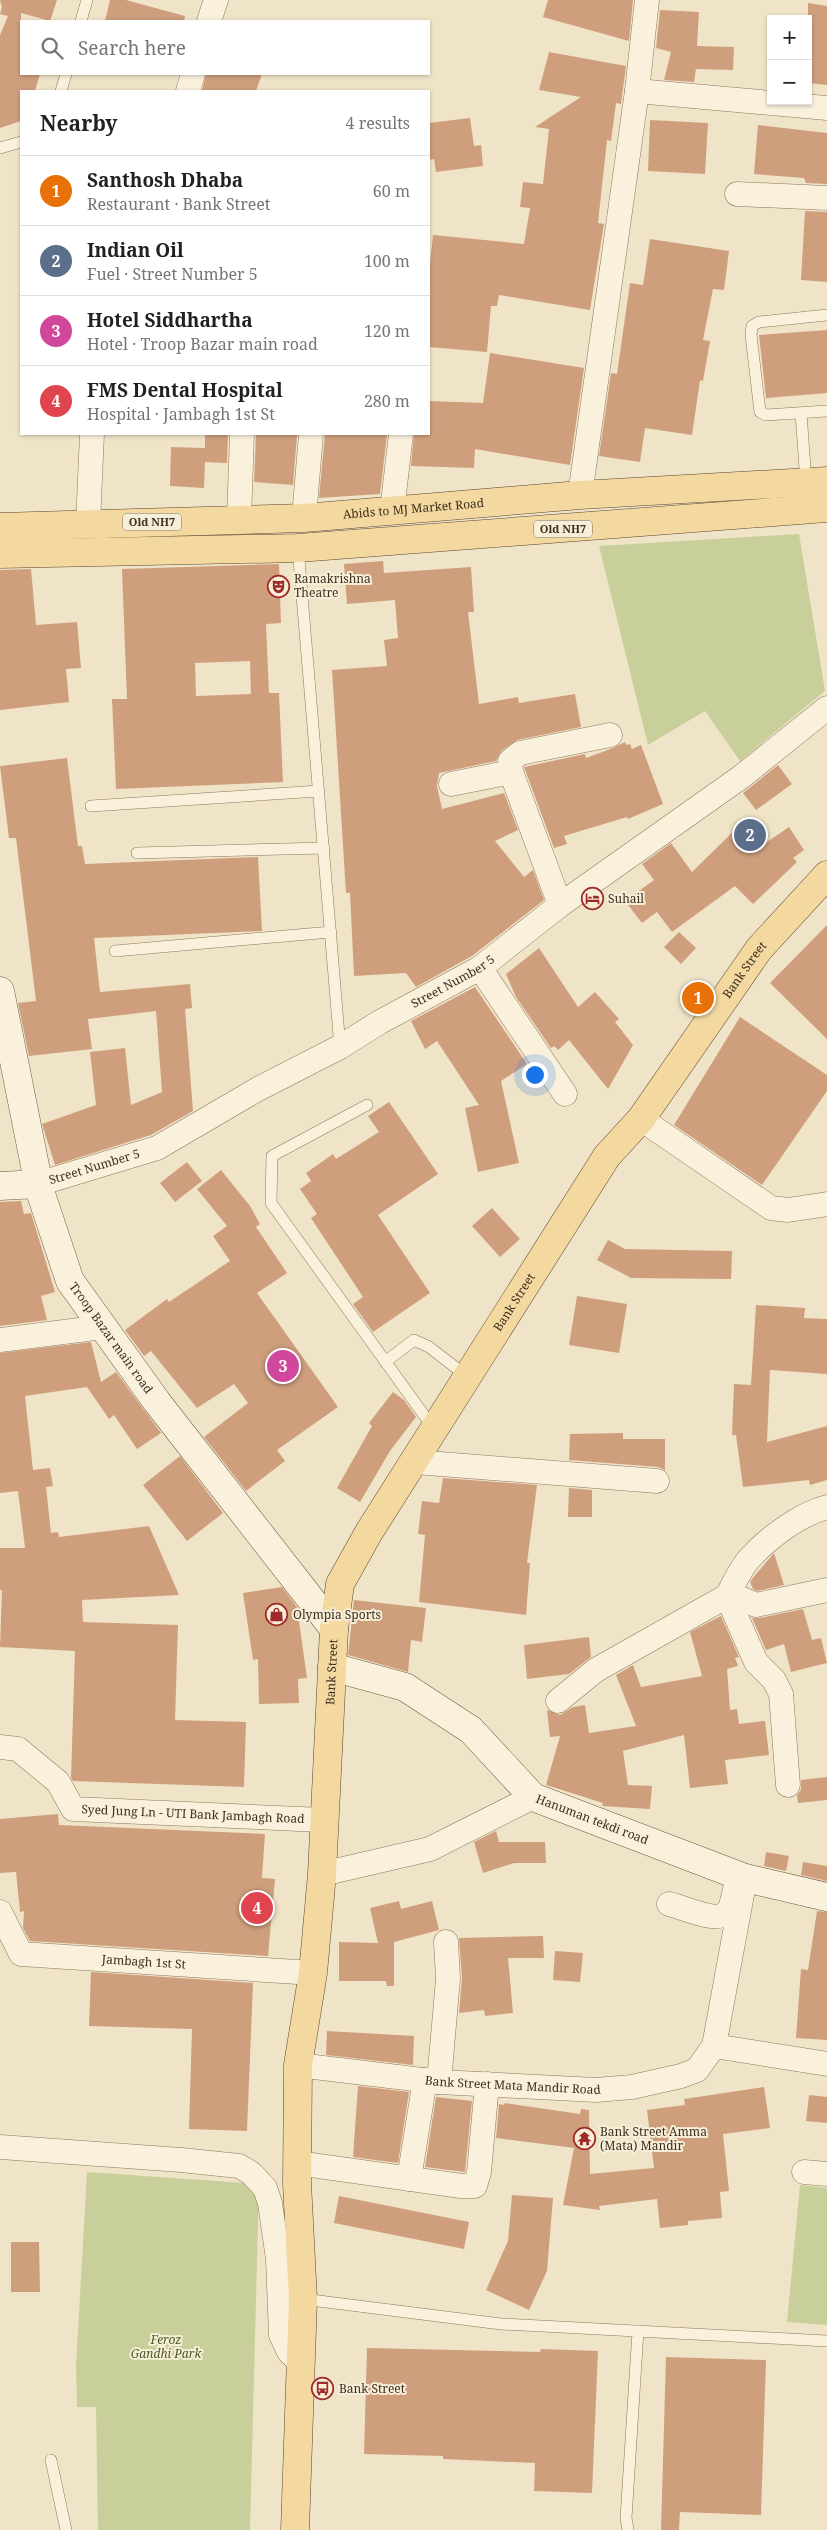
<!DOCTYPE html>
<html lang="en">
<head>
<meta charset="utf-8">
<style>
  :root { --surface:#fff; --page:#f6f6f6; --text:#202124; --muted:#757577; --line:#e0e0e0; --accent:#ea580c }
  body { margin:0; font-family:"Noto Serif",serif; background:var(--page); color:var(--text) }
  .controls { position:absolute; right:15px; top:15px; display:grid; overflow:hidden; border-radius:0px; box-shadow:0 1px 4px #0004 }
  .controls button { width:45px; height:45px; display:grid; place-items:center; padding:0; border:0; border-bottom:1px solid var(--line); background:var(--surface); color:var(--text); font:25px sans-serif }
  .you { position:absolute; left:534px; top:1074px; width:18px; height:18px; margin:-12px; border:4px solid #fff; border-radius:50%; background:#1a73e8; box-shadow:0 0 0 8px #1a73e833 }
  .badge { display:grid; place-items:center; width:32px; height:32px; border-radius:50%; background:var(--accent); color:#fff; font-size:16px; font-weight:700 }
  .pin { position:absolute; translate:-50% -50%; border:2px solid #fff; box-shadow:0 1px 5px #0006 }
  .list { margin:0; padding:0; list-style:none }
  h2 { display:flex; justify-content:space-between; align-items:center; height:65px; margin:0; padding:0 20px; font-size:21px }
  h2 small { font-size:16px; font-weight:400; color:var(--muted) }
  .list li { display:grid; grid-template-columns:32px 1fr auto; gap:15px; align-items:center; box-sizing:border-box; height:70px; padding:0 20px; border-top:1px solid var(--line) }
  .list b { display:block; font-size:19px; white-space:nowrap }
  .list p { margin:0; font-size:16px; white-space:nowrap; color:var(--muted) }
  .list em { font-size:16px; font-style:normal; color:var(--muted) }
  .icon { flex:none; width:28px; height:28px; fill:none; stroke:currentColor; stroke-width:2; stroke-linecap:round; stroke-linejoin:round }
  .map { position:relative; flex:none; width:827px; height:2530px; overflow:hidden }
  .search { position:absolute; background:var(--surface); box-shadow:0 1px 4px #0004; left:20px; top:20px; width:410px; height:55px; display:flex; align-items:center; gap:12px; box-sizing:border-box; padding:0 18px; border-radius:0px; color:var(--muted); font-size:19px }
  .panel { position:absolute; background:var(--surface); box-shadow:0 1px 4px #0004; left:20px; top:90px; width:410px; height:345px; border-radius:0px }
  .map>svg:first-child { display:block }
</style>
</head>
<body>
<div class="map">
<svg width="827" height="2530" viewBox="0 0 827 2530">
  <rect width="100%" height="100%" fill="#f0e4c8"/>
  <path fill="#c9cf9b" d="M799,534L825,691L740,761L705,711L648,745L599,546Z
    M87,2172L259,2184L250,2530H98L96,2407H77L76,2366Z
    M800,2185L827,2188V2325L787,2322Z"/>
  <path fill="#cf9f7d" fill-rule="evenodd" d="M0,0H57L50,21L21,13V74H40L35,91H21V121L0,128V35L8,16L0,14L2,7Z
    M110,0H126L185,16L184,21H105Z
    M548,0H633L629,41L543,17Z
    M808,3L827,6V85L808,83Z
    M660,10L699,12L697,46L734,47L733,70L696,69L694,82L664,80L671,52L656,48Z
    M549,52L626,66L621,104L616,103L611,141L607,140L598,223L604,224L590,310L499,295L497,306H491L487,352L429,347V274L433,235L524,244L530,208L520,207L523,182L543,184L549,129L535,127L581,97L539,90Z
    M206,74H262L256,91H202Z
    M470,118L474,146L481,145L483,166L436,172L434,159L429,160V123Z
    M650,120L708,123L705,174L648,171Z
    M758,125L827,133V184L806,183L804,178L754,174Z
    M805,211L827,212V282L801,280Z
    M650,239L729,251L724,290L713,289L703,340L710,341L703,381L700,380L692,435L645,428L640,462L599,456L611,373L617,374L630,283L643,285Z
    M827,330V393L766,398L759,335Z
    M490,353L584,368L570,465L475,449L474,468L411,466L414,434H429V401L483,403Z
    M205,434H228L227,463L205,462L204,488L170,486L171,447L205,448Z
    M256,434L297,435L293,485L254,482Z
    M325,434H387L380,494L319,498Z
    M383,561L384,573L471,567L474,612H468L479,704L518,697L519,703L575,694L581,727L517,740L501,751L496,761L439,773L437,786L442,809L504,793L518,830L495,841L524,877L533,870L544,900L472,956L416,987L406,973L354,976L350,893H346L332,670L387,666L384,640L398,638L395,600L347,604L344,564Z
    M279,564L281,623L266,624L269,693H279L283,782L116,789L112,699H127L122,569ZM250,661L251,694L196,696L195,663Z
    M31,569L36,625L77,622L81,668L66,669L69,702L0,710V570Z
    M625,742L626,745L630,744L632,749L641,745L663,804L628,819L627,817L564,836L567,844L554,848L524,767L585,754L586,758L613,748Z
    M67,758L78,846H82L85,864L258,857L262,931L94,938L100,992L190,984L192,1008L185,1009L193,1111L151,1135L55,1165L42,1124L96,1105L90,1052L125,1048L131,1105L162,1092L156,1011L88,1019L92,1049L29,1056L18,1003L36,1001L16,838H9L0,766Z
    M778,765L792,784L756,810L743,793Z
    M745,820L767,842L789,827L804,850L793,858L797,862L753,904L735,886L672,932L657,912L642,923L625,901L654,880L642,864L671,843L692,872Z
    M827,925V1039L770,983Z
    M679,932L696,948L681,964L664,947Z
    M539,948L578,1007L595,992L619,1019L615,1022L633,1045L608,1089L569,1040L558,1050L554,1046L551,1048L516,997L506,974Z
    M475,987L527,1064L501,1081L519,1163L478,1172L465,1108L479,1105L437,1041L425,1049L411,1021Z
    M740,1017L827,1075V1091L762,1185L674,1125Z
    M389,1102L438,1174L378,1215L430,1293L373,1332L353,1304L363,1297L311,1218L317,1214L300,1189L311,1181L306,1173L333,1154L336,1159L379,1132L368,1116Z
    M187,1162L202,1181L175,1202L160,1183Z
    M221,1170L250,1206L260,1224L256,1227L287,1273L257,1293L338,1407L277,1450L285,1461L246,1491L204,1437L248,1403L234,1384L197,1408L151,1351L144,1356L125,1330L167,1299L169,1302L230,1261L213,1236L227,1226L197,1189Z
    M21,1201L24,1214L31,1213L55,1292L41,1296L47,1320L0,1326V1202Z
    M492,1208L520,1239L500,1257L472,1226Z
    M608,1240L625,1249L732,1251L731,1279L631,1278L597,1260Z
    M577,1296L627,1304L619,1353L569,1345Z
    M756,1305L805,1308L804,1318L827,1319V1374L770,1370L767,1442L827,1426V1480L810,1485L809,1480L743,1487L736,1435H732L734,1384L751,1385Z
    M91,1342L101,1382L116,1372L161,1433L137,1449L114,1415L109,1419L87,1387L25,1396L33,1470L50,1468L53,1486L46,1487L51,1533L58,1532L59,1537L149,1526L179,1595L82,1600L83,1622L178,1625L175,1720L246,1722L244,1787L73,1781L71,1778L75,1651L0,1647L2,1590H0V1548H25L18,1491L0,1493V1353Z
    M393,1392L404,1400L416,1417L390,1451L360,1502L337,1488L372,1426L369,1423Z
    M623,1433V1439H665V1470L658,1467L569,1460L570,1434Z
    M180,1456L223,1513L187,1541L143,1485Z
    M443,1478L537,1485L527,1563H530L526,1615L419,1602L425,1535L418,1534L422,1501L439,1503Z
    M569,1488L592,1490V1517H568Z
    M774,1553L784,1585L757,1591L753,1589L750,1582L752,1579Z
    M282,1587L297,1607L307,1678L298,1679L299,1703L259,1704L258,1659L253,1660L243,1593Z
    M354,1600L426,1608L422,1642L411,1640L408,1672L348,1655Z
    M803,1609L812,1640L821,1638L827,1663L791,1672L784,1644L766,1650L752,1618H759Z
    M721,1616L739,1657L735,1658L738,1666L727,1669L730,1710L737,1709L739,1724L765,1721L769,1755L725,1760L728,1784L690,1788L684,1735L623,1751L628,1785L652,1786L650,1809L602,1806L603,1803L546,1785L560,1736L550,1737L547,1710L560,1715L573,1707L585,1705L589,1733L636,1726L616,1675L633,1665L641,1687L702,1676L690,1632Z
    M589,1637L591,1657L569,1674L527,1679L524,1645Z
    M827,1777V1800L798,1803L797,1795L801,1790V1780Z
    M58,1814L59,1825L265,1834L262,1878L275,1879L268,1956L30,1941L23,1928L24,1911L20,1912L16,1872L0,1873V1819Z
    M496,1831L499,1842H545L546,1863H514L483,1873L474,1842Z
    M766,1852L789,1856L786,1871L764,1866Z
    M803,1862L827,1866V1881L801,1875Z
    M399,1901L401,1909L432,1901L439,1930L394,1942V1986H387L386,1981H339V1942L378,1943L370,1908Z
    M817,1911L827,1912V2040L796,2038L801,1969L808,1970Z
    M543,1936L544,1958H508L513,2013L485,2016L484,2010L459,2013L462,1978L459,1938Z
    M555,1951L583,1953L580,1982L553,1980Z
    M91,1972L253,1983L247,2131L189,2129L192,2029L89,2026Z
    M327,2031L414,2036L413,2065L326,2055Z
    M358,2086L409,2092L398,2163L353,2157Z
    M764,2087L770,2128L723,2134L729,2191L720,2192L722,2218L688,2221V2225L660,2228L657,2199L599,2206L600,2210L563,2205L574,2148L496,2138L499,2104L504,2105L505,2103L580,2114L581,2109L589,2110L590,2174L654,2168L647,2110L685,2105L684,2099Z
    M809,2095L827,2097V2123L806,2121Z
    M436,2097L472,2101L465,2172L425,2167Z
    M512,2195L553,2198L547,2271L529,2310L486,2290L508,2241Z
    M339,2196L469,2222L464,2249L334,2223Z
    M11,2242H39L40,2292H11Z
    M367,2348L540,2352L541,2349L598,2351L592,2493L534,2491L535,2463L443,2459V2456L364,2454Z
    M666,2357L766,2360L761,2515L680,2512L679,2530H661Z"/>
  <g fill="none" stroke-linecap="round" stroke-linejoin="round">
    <defs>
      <path id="lane" d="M81,21L87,0
        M61,91L66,74
        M0,148L21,142
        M827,315L759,322L752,326L751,335L760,412L766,415L827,411
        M801,413L806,482
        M298,548L340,1047
        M91,806L319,791
        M137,853L324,848
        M115,951L331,932
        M367,1105L272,1156L271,1203L434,1429
        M385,1362L414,1340L429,1347L468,1377
        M303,2299L501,2324L827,2341
        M51,2460L66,2530
        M628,2530L626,2518L638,2331"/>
      <g id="street">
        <path d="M209,21L216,0"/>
        <path d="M188,91L193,74"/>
        <path d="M637,91L827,108"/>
        <path d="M737,194L827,198"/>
        <path d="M580,495L637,91L647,0"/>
        <path d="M392,511L401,434"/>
        <path d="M304,518L311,434"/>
        <path d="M239,519L242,434"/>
        <path d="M88,524L92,434"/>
        <path d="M451,784L511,772"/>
        <path d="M560,905L511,772L510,761L520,753L610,735"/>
        <path d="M480,968L565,1094"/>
        <path d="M641,1119L771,1208L788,1210L827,1204"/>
        <path id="s1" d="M38,1184L157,1148L258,1089L340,1047L380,1022L480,968L560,905L741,777L827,708"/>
        <path d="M0,1340L103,1327"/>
        <path d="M415,1462L657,1481"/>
        <path d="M558,1701L596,1670L727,1596H735L756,1605L827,1590"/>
        <path id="s2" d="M0,1747L18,1749L58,1782L73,1809L323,1820"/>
        <path d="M788,1785L781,1694L774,1680L756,1662L727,1596C734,1584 740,1569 749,1559C768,1538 800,1514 827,1507"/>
        <path d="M322,1874L430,1849L533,1797"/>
        <path d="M669,1904C682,1907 714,1922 725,1914C732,1909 733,1897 735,1889"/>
        <path id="s3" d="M0,1912L21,1954L313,1973"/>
        <path d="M714,2046L745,1878"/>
        <path id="s4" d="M298,2065L439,2082L596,2090L632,2087L681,2076L697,2070L714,2046L827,2064"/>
        <path d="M439,2082L448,1979L446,1942"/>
        <path d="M0,2147L181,2160L239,2166L251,2173L265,2188L270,2203L278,2259L281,2335L289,2352L301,2363"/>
        <path d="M297,2163L461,2186H475L479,2172L487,2084"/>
        <path d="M804,2172L827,2174"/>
        <path d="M409,2179L425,2080"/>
      </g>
      <g id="secondary">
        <path id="s5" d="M0,991L40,1191L70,1281L157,1402L334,1629"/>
        <path d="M0,1186L38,1184"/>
        <path id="s6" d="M332,1667L405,1687L471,1730L533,1797L745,1878L827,1897"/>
      </g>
      <g id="primary">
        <path id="s7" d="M0,527L304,518L580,495L827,481"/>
        <path d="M0,554L298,548L827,508"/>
        <path id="s8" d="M295,2530L303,2299L297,2183L298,2065L313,1973L322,1874L334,1629L340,1584L369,1532L607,1156L641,1119L759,949L827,875"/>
      </g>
    </defs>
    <use href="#lane" stroke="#8d765c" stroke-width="12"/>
    <use href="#street" stroke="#8d765c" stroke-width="25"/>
    <use href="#secondary" stroke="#6f573f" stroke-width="29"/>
    <use href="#primary" stroke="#5b4430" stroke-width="29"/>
    <use href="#lane" stroke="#faf1dc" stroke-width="11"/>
    <use href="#street" stroke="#faf1dc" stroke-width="24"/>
    <use href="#secondary" stroke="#faf1dc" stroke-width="28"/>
    <use href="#primary" stroke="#f3d9a0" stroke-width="28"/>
  </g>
  <defs>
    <symbol id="theatre-ring" viewBox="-11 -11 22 22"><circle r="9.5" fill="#f7eed8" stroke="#9e2a2b" stroke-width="1.5"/><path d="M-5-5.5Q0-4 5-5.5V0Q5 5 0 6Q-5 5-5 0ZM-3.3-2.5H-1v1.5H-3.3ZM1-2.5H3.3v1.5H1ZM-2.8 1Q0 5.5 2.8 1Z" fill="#9e2a2b"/></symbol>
    <symbol id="hotel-ring" viewBox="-11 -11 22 22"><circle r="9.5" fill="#f7eed8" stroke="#9e2a2b" stroke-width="1.5"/><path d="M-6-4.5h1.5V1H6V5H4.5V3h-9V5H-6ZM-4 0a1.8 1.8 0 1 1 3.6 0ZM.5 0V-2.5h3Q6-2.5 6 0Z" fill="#9e2a2b"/></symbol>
    <symbol id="shop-ring" viewBox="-11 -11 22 22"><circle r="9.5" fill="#f7eed8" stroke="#9e2a2b" stroke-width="1.5"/><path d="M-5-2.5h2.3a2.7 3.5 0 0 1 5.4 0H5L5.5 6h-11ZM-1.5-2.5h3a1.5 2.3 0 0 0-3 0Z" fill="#9e2a2b"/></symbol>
    <symbol id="temple-ring" viewBox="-11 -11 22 22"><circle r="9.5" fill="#f7eed8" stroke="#9e2a2b" stroke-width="1.5"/><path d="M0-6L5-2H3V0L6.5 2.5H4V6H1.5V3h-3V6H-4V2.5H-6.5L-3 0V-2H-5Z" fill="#9e2a2b"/></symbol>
    <symbol id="bus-ring" viewBox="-11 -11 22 22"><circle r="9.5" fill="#f7eed8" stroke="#9e2a2b" stroke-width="1.5"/><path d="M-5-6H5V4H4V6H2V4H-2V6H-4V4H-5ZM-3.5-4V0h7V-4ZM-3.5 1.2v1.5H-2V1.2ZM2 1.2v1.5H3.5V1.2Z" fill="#9e2a2b"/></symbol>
  </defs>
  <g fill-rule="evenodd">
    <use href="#theatre-ring" x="266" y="574" width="25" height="25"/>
    <use href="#hotel-ring" x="580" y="886" width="25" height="25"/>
    <use href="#shop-ring" x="264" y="1602" width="25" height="25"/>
    <use href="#temple-ring" x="572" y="2126" width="25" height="25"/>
    <use href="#bus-ring" x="310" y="2376" width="25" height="25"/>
  </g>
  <g text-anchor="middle" stroke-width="4" stroke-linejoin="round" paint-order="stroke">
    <g fill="#f7eed8" stroke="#756857" stroke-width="1">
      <rect x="123" y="513.5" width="58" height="17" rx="4"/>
      <rect x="534" y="520.5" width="58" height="17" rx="4"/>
    </g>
    <g font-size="11" font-weight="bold" fill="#3d2e20">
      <text x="152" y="526">Old NH7</text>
      <text x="563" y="533">Old NH7</text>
    </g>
    <g font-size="12" fill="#3d2e20" stroke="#f7eed8">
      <text dy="4" stroke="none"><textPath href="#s7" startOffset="414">Abids to MJ Market Road</textPath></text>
      <text dy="4" stroke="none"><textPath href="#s8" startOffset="1685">Bank Street</textPath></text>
      <text dy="4" stroke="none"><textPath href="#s1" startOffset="464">Street Number 5</textPath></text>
      <text dy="4" stroke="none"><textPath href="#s1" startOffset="59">Street Number 5</textPath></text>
      <text dy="4" stroke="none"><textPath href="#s8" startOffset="1280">Bank Street</textPath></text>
      <text dy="4" stroke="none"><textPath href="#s5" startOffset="369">Troop Bazar main road</textPath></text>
      <text dy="4" stroke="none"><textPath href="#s8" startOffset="860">Bank Street</textPath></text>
      <text dy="4" stroke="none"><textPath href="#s2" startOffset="221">Syed Jung Ln - UTI Bank Jambagh Road</textPath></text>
      <text dy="4" stroke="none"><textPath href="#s6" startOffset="309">Hanuman tekdi road</textPath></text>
      <text dy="4" stroke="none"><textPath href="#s3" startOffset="170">Jambagh 1st St</textPath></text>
      <text dy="4" stroke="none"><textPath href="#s4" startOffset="216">Bank Street Mata Mandir Road</textPath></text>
    </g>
    <g font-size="12" fill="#3d2e20" stroke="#f7eed8" text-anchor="start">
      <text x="294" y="583">Ramakrishna<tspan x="294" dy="14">Theatre</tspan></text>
      <text x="608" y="903">Suhail</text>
      <text x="293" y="1619">Olympia Sports</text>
      <text x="600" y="2136">Bank Street Amma<tspan x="600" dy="14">(Mata) Mandir</tspan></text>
      <text x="339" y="2393">Bank Street</text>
    </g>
    <g font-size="12" font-style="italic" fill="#4d5a26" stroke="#f7eed8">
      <text x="166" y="2344">Feroz<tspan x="166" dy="14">Gandhi Park</tspan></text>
    </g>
  </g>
</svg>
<div class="controls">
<button>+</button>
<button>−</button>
</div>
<div class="you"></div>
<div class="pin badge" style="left:698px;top:998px;background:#e8710a">1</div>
<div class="pin badge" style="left:750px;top:835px;background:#5c6f8a">2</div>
<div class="pin badge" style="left:283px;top:1366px;background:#d1479c">3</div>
<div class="pin badge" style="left:257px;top:1908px;background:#e0444e">4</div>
<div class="search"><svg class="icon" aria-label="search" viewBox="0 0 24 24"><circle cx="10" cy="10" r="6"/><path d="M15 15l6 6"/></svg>Search here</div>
<section class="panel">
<h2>Nearby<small>4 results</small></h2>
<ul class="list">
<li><span class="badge" style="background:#e8710a">1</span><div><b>Santhosh Dhaba</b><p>Restaurant · Bank Street</p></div><em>60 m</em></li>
<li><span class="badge" style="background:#5c6f8a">2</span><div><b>Indian Oil</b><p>Fuel · Street Number 5</p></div><em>100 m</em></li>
<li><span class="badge" style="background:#d1479c">3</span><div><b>Hotel Siddhartha</b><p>Hotel · Troop Bazar main road</p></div><em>120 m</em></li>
<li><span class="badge" style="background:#e0444e">4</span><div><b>FMS Dental Hospital</b><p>Hospital · Jambagh 1st St</p></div><em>280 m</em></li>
</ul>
</section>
</div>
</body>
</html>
